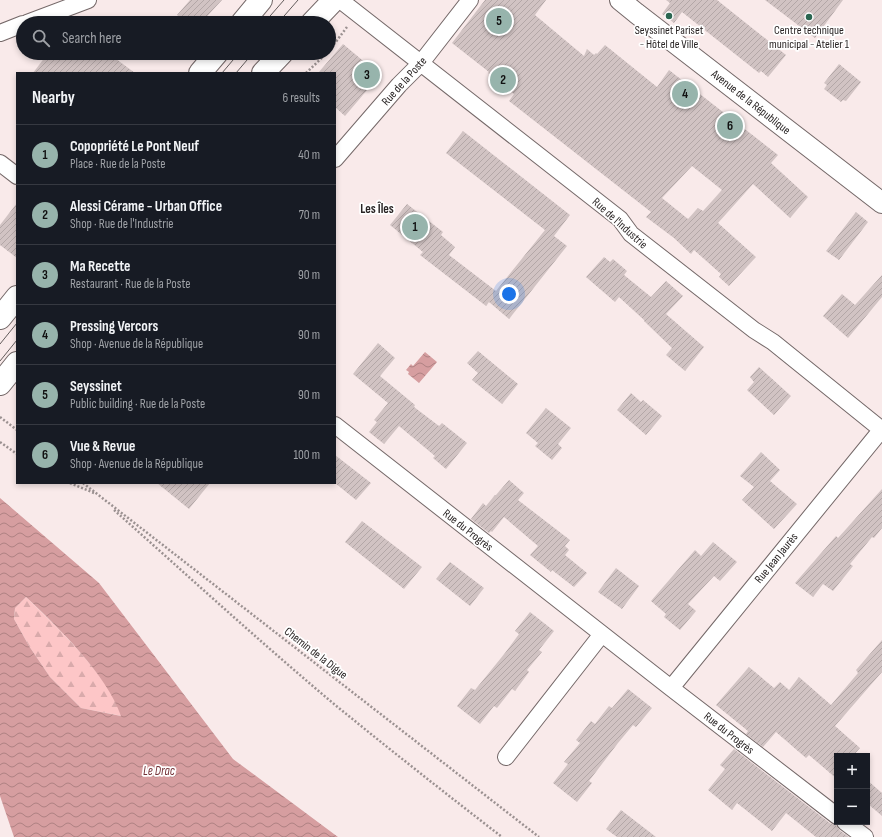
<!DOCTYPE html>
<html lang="en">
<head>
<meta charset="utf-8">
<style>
  :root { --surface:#171b24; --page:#20242c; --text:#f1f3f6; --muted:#9ea1a6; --line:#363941; --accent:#97b4ac }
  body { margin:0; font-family:"Sofia Sans Condensed",sans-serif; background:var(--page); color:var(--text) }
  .controls { position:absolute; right:12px; bottom:12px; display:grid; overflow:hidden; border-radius:0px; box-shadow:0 2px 6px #0003 }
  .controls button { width:36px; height:36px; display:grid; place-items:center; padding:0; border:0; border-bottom:1px solid var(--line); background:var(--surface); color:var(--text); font:20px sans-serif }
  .you { position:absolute; left:509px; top:294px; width:14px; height:14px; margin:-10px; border:3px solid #fff; border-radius:50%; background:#1a73e8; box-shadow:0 0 0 6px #1a73e833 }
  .badge { display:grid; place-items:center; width:26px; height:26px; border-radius:50%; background:var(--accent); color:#111; font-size:13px; font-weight:700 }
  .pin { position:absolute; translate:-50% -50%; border:2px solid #fff; box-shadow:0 1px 4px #0006 }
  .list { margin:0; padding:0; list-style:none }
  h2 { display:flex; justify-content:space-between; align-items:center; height:52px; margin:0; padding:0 16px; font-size:17px }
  h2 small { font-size:13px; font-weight:400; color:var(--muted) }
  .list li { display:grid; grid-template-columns:26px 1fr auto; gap:12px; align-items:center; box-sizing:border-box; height:60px; padding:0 16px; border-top:1px solid var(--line) }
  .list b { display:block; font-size:15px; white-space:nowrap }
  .list p { margin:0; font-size:13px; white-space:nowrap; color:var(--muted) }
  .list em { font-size:13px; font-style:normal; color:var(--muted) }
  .icon { flex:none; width:22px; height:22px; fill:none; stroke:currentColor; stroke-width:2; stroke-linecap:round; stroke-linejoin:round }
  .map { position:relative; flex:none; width:882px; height:837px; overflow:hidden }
  .search { position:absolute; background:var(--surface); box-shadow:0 2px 6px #0003; left:16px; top:16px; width:320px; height:44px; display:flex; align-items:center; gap:10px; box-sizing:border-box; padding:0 14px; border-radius:22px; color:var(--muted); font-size:15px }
  .panel { position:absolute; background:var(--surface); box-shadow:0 2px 6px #0003; left:16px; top:72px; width:320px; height:412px; border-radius:0px }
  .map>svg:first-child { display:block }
</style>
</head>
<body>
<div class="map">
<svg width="882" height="837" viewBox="0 0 882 837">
  <defs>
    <pattern id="forest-firs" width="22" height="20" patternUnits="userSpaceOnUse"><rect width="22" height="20" fill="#fdc6c7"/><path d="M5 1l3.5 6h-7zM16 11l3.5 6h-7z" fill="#d9aaab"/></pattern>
    <pattern id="water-waves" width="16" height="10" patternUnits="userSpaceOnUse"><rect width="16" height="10" fill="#d69ea0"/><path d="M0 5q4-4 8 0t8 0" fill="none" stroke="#ae8182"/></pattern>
    <pattern id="building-hatch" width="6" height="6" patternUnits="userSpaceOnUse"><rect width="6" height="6" fill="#d1c3c3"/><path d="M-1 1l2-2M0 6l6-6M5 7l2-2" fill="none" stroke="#b3a7a7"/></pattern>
  </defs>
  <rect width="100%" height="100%" fill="#f9eaea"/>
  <path fill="url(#forest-firs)" d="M26,597C56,626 87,656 110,691C115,698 118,708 122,716L81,708L50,677L29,646L14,619L15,608Z"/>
  <path fill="url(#water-waves)" fill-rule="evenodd" d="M425,352L437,362L419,383L408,374L409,372L406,370L411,364L413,366Z
    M0,498L99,583L233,759L338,837H14L0,796ZM26,597C58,627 107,675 121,716L81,708L50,677L29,646L14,619L15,608Z"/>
  <path fill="url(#building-hatch)" fill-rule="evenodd" d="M190,0H222L201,23H186L177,15Z
    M485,0H546L535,15L584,56L587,49L594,55L596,53L597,54L605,45L657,87L669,70L778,155L771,163L808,197L790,218L753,184L718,223L756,257L729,286L719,277L721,274L694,250L691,254L674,238L646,217L651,212L509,101L514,94L488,73L489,72L452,43ZM692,166L722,190L703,211L698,208L688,219L662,198Z
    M666,0H717L786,55L768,77L761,71L759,73L682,12L674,23L662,14L670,3Z
    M765,0H843L815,38Z
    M343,44L380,75L345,116L335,107V73H321L319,72Z
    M48,53H108L135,73H33Z
    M839,64L861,82L846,101L843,100L841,102L824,89L827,85L824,83Z
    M463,131L570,215L554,236L567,246L509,319L489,302L486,306L420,255L423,252L390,225L407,204L443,232L441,235L455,247L449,255L496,291L545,230L446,153Z
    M17,203V258L0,245V225Z
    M856,212L868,222L839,260L826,251Z
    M604,257L610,262L613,259L627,271L624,275L651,297L666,281L683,296L666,314L704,347L685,371L666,355L672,348L644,321V320L619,297L615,302L586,277Z
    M882,275V297L848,338L823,316L842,294L855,305Z
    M378,343L395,358L380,376L415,405L414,407L439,426L442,423L467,443L446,469L433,458L435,456L399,426L384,444L369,432L377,422L374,420L388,403L353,374Z
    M478,351L518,384L502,404L472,380L478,373L467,363Z
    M759,367L791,396L774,415L747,390L754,382L750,377Z
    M631,393L641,402L643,400L662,416L646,435L617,410Z
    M546,408L571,428L558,444L562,448L552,460L535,446L538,443L526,433Z
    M761,452L780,470L770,481L797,504L774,529L742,500L754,487L740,476Z
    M335,455L371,483L356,500L335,483Z
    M509,480L524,493L518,500L570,540L565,546L569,550L565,555L587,573L574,587L552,570L551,572L530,555L538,546L504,517L492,532L491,531L489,533L471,519L483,503L486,506L495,495H496Z
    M157,483H210L189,509Z
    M882,489V528L874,538L872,537L850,564L853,566L833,591L823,584L813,597L795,583L836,536L838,538Z
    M362,521L422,567L404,589L345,542Z
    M713,542L737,562L720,581L714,576L688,604L696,611L680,630L664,617L666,614L651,601L695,550L701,556Z
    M450,562L484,588L470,606L436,579Z
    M616,568L639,586L622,609L598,592Z
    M530,612L554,631L539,650L542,652L527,670L529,672L515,691L512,689L497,708L494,706L480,724L457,706L471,688L475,690L505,653L519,634L515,631Z
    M882,640V672L835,726L860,748L853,756H837V779L809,755L806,758L776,732L763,747L746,734L748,731L716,705L749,667L774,688L780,682L789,690L799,677L831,705L858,673L856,670Z
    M628,689L652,708L636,727L633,725L618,743L589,781L592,783L577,802L553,783L568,764L564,762L580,743L576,740L591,721L595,724L609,706L612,708Z
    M734,749L831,824L836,825L839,830L849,837H816L786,813L772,831L737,803L732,810L708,790L725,769L720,765Z
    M867,780L882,793V816L867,803Z
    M621,810L656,837H617L606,829Z"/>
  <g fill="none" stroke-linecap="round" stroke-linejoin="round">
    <defs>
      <path id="minor" d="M340,0L620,219L631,234L754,330L773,342L882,430
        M27,23L88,0
        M0,33L23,24
        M335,159L399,85L421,63L470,0
        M0,163L17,176
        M335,425L671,688L837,816
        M671,688L882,429
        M506,757L602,634
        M845,822L865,837"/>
      <path id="tertiary" d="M620,0L636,13L882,203"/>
      <path id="secondary" d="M242,23L261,0
        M312,23L334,0
        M200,73L217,53
        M263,73L282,53
        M0,318L17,297
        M0,384L17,363"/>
    </defs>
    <use href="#minor" stroke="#746868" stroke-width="18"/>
    <use href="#tertiary" stroke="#746868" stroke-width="22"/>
    <use href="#secondary" stroke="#746868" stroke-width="24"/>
    <path stroke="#9b9191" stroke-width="2.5" stroke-dasharray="2 2" stroke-linecap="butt" d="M329,51L347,27
      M302,58L307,53
      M306,73L327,53
      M0,417L17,430
      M0,442L17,454
      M70,483L94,493
      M83,483L539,837
      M114,510C187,575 259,641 334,704C389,749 445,793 502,837"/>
    <use href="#minor" stroke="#fff" stroke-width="16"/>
    <use href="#tertiary" stroke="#fff" stroke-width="20"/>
    <use href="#secondary" stroke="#fff" stroke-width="22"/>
    <path stroke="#635c5c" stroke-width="1" d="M264,23L284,0
      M278,23L298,0
      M222,73L239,53
      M236,73L253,53
      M0,344L17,323
      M0,361L17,340"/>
  </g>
  <g fill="#2a6651" stroke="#fff" stroke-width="1.5">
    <circle cx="669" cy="16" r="4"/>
    <circle cx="809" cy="17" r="4"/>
  </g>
  <g text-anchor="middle" stroke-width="3.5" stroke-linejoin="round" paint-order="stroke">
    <g font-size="12" fill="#292424" stroke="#fff">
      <text x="669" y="34">Seyssinet Pariset<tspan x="669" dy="14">- Hôtel de Ville</tspan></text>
      <text x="809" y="34">Centre technique<tspan x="809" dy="14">municipal - Atelier 1</tspan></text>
    </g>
    <g font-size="12" fill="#292424" stroke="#fff">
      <text transform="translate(404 81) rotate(-48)" y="4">Rue de la Poste</text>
      <text transform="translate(751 102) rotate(38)" y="4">Avenue de la République</text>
      <text transform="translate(620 223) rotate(42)" y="4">Rue de l'Industrie</text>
      <text transform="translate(468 530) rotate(38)" y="4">Rue du Progrès</text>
      <text transform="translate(776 558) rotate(-51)" y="4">Rue Jean Jaurès</text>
      <text transform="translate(316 653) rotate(38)" y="4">Chemin de la Digue</text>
      <text transform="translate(729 733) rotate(38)" y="4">Rue du Progrès</text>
    </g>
    <g font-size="13" font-weight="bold" fill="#292424" stroke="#fff">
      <text x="377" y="213">Les Îles</text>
    </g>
    <g font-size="13" font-style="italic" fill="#732f35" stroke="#fff">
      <text x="159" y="775">Le Drac</text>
    </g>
  </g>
</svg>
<div class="controls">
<button>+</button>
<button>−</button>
</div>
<div class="you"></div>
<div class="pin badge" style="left:415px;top:227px">1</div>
<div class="pin badge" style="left:503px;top:80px">2</div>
<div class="pin badge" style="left:367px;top:75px">3</div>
<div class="pin badge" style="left:685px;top:94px">4</div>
<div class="pin badge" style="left:499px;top:21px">5</div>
<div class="pin badge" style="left:730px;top:126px">6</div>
<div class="search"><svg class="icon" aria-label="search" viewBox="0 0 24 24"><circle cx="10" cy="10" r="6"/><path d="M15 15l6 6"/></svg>Search here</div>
<section class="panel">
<h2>Nearby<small>6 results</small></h2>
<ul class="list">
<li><span class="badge">1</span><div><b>Copopriété Le Pont Neuf</b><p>Place · Rue de la Poste</p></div><em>40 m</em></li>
<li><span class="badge">2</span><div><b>Alessi Cérame - Urban Office</b><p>Shop · Rue de l'Industrie</p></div><em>70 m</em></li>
<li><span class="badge">3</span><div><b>Ma Recette</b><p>Restaurant · Rue de la Poste</p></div><em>90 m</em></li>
<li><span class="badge">4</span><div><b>Pressing Vercors</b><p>Shop · Avenue de la République</p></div><em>90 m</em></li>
<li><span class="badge">5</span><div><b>Seyssinet</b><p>Public building · Rue de la Poste</p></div><em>90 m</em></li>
<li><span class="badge">6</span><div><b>Vue &amp; Revue</b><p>Shop · Avenue de la République</p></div><em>100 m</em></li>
</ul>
</section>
</div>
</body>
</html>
